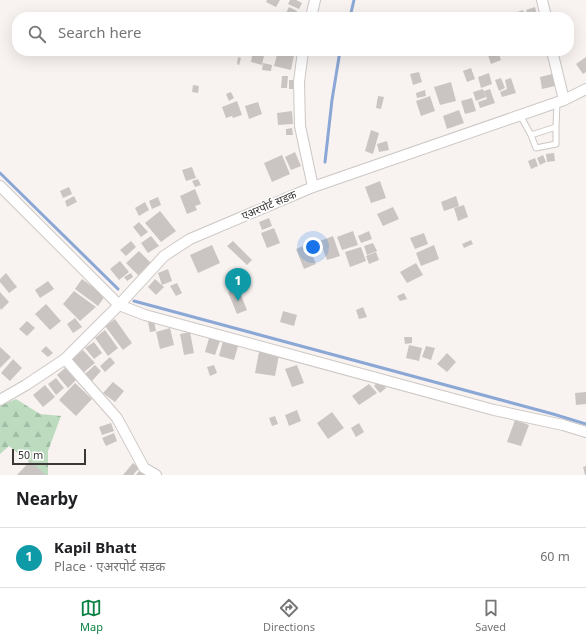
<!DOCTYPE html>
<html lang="en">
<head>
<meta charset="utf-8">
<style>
  :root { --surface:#fff; --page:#f6f6f6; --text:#202124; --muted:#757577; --line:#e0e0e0; --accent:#0b8043 }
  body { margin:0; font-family:Georgia,"Noto Sans Devanagari",serif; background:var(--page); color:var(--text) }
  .scale { position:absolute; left:12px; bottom:10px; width:74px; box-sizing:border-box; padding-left:4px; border:2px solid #3a3837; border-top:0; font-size:11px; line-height:14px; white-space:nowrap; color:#3a3837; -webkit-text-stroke:3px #fff; paint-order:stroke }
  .you { position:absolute; left:313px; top:247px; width:14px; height:14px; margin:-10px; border:3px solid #fff; border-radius:50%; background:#1a73e8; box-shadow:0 0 0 6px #1a73e833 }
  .badge { display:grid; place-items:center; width:26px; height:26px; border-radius:50%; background:var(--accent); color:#fff; font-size:13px; font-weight:700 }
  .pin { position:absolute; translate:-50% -33px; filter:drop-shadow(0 1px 2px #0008) }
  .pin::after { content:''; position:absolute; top:21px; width:14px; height:12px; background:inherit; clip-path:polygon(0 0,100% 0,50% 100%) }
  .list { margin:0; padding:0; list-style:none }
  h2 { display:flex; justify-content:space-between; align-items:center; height:52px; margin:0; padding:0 16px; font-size:17px }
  h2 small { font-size:13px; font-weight:400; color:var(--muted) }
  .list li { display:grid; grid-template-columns:26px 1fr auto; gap:12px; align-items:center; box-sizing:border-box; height:60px; padding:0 16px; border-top:1px solid var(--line) }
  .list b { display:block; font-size:15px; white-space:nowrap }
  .list p { margin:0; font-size:13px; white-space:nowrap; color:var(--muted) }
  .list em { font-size:13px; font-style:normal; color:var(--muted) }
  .icon { flex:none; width:22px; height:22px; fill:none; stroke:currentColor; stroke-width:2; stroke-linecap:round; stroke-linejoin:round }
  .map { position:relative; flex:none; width:586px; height:475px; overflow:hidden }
  .search { position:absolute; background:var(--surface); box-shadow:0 4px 16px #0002; left:12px; right:12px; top:12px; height:44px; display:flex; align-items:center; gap:10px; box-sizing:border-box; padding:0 14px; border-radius:16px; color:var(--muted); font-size:15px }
  .sheet { height:112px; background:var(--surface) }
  nav { display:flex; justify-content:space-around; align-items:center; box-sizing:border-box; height:56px; border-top:1px solid var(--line); background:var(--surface); font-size:11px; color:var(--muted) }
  nav a { display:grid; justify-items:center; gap:2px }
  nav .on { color:var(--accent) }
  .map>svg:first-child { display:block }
</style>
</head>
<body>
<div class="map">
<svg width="586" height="475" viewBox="0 0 586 475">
  <defs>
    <pattern id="forest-firs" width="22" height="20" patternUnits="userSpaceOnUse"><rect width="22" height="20" fill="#bcdbbf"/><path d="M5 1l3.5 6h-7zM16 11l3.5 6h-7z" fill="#a2bda5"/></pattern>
  </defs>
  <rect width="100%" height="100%" fill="#f8f3f1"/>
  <path fill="url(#forest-firs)" d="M16,399L40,414L61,416L48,451V475H45L9,446L0,454V406Z"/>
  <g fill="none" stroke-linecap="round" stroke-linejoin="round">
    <path stroke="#8ba7d5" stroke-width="3" d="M350,17L354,0
      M325,162L332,100L340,51
      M0,173L118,289
      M134,301L553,414L586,424"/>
  </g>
  <path fill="#cac5c2" d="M267,0H280L276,7L266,2Z
    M290,0H296L302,3L299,9L288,4Z
    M289,7L297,11L295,17L286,13Z
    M535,7L537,15L528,17L526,10Z
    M523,10L525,17H515L514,13Z
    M237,12L249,17H235Z
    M253,51H265L262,65L251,62Z
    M278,51L294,55L291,70L274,66Z
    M498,51L501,60L491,64L488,55Z
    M525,51H535L526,54Z
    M238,57L241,58L239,65L237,64Z
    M586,57V72L583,74L576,64Z
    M263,63L272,65L271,71L262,70Z
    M471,68L475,79L467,82L463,71Z
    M419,72L422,82L413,85L410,74Z
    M489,73L492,84L481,88L478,77Z
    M552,74L555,86L542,89L540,77Z
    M282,76H288L287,88H281Z
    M501,78L505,88L499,91L495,80Z
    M511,78L516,93L502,97L500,92L507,89L505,80Z
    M289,80H294V89H289Z
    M451,82L456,101L440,105L434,87Z
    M193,85L199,86L198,93L192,92Z
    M483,89L486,97L476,101L473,92Z
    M490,89L495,103L480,108L478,102L487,99L484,91Z
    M425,90L426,96L417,98L416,93Z
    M231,92L234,98L229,101L226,94Z
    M378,96L384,97L381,109L376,108Z
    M430,96L435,111L421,116L416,101Z
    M472,98L476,111L465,114L461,101Z
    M237,101L242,115L233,118L232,116L226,118L222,107Z
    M258,102L262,114L249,119L245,106Z
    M459,110L464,123L447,129L443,116Z
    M292,111L293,124L278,125L277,113Z
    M292,128L293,135H286V129Z
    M371,130L379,133L373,154L365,151Z
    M387,141L389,150L379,152L377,144Z
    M295,152L301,166L291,170L285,157Z
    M554,153L555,161L547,162L546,154Z
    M282,155L290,174L272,182L264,163Z
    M543,155L546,162L540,165L537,158Z
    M535,158L538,166L531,169L528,161Z
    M192,167L196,178L186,181L182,170Z
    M198,179L201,185L195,187L192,181Z
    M380,181L386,198L371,203L365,187Z
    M69,187L72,194L63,198L60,191Z
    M195,189L201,204L195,206L197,210L187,214L180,196Z
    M74,196L77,202L67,207L65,201Z
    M456,196L459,206L444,211L441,202Z
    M158,197L161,205L152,209L149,201Z
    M145,202L149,210L139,216L135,208Z
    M464,205L468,217L458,221L454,208Z
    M393,207L399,219L383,226L377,214Z
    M160,211L176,231L161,242L145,223Z
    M269,218L272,226L262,230L259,222Z
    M139,222L148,232L141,237L133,227Z
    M274,228L280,243L267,248L261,233Z
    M353,231L358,245L342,250L337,237Z
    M369,231L372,239L361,243L358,236Z
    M424,233L428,244L415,249L410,238Z
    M151,236L159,246L148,253L141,243Z
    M333,236L340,256L327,260L320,241Z
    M471,240L473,244L464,248L462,244Z
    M131,241L136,247L126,256L120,250Z
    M233,241L252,260L247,265L227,246Z
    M373,243L377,251L367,255L364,246Z
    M308,244L316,264L304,269L296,249Z
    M212,245L220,263L198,273L190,255Z
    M434,245L439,259L421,266L416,253Z
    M361,247L366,261L350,267L345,252Z
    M139,251L151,263L138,275L126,263Z
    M376,252L379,260L369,264L366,256Z
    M120,261L129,272L119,280L110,269Z
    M416,263L423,275L407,283L400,272Z
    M168,269L172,281L162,285L158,273Z
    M6,273L17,287L9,293L0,282V279Z
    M131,273L133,277L127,281L124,277Z
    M82,279L105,296L98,306L75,289Z
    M155,279L164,287L156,295L148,287Z
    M48,281L54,289L40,298L35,290Z
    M177,283L182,293L176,296L170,286Z
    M238,288L247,310L237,314L228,292Z
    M74,291L96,307L80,321L63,304Z
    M0,292L9,302L1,310L0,308Z
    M404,293L407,299L400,301L397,296Z
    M46,304L61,321L50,330L35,314Z
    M363,307L367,317L359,319L356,310Z
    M283,311L297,315L294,326L280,322Z
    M75,318L82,327L73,333L67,324Z
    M115,319L132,343L123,350L105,326Z
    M27,321L35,328L27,336L19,329Z
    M154,321L156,331L150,332L148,322Z
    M170,328L174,345L160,349L156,332Z
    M105,330L118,348L108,356L95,338Z
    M190,332L194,353L184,355L180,334Z
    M404,337H412V343L405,344Z
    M209,338L220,341L215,355L205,352Z
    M223,341L238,346L234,360L219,356Z
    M94,342L102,353L94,359L85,348Z
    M409,345L422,348L419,361L406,358Z
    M46,346L53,353L48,357L41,351Z
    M426,346L435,348L431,360L422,357Z
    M0,347L11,357L0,368Z
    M83,350L95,363L83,373L71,360Z
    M259,352L279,355L275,376L255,373Z
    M447,353L456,362L447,372L437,364Z
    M110,357L115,363L105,372L100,366Z
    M13,359L22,368L10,381L1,373Z
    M95,365L101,371L92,381L85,374Z
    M214,365L217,373L210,376L207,367Z
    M297,365L304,383L292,387L285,369Z
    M65,368L76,380L68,388L57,375Z
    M56,378L64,388L56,395L48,384Z
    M379,380L386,388L380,393L374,386Z
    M113,382L124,391L115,402L103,393Z
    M75,383L92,399L76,416L59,400Z
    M369,384L377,393L359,405L352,396Z
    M45,385L55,397L43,407L33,395Z
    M586,392V404L576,405L575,393Z
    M297,410L301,421L289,426L285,415Z
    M332,412L344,428L328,439L317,423Z
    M275,416L278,424L272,426L269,418Z
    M515,420L529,425L521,446L507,442Z
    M111,423L114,431L102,435L99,427Z
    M359,423L364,432L356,437L351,428Z
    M114,433L117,441L106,446L102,438Z
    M30,461L46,475H17Z
    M133,463L139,468L133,475H123Z
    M586,466V475H585L583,467Z
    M139,471L145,475H136Z"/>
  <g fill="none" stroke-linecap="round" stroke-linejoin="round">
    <defs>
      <path id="service" d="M520,115L531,135L556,127L557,103
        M531,135L536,148L556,144V127"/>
      <path id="minor" d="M542,0L546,17
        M311,17L315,0
        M303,51L299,82L300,126L313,187
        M552,51L564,100
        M0,186L119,305L145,315L494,410L563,425L586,432
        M65,359L117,418L144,468L156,475
        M0,400L26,385L65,359L119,305L164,256L190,239L313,187L564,100L586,89"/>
    </defs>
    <use href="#service" stroke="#ccc7c4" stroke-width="7"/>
    <use href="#minor" stroke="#ccc7c4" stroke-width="12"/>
    <use href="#service" stroke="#fff" stroke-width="5"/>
    <use href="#minor" stroke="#fff" stroke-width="10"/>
  </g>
  <g text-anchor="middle" stroke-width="3.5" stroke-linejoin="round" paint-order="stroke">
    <g font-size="11" fill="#3a3837" stroke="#fff">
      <text transform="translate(269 205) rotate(-23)" y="4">एअरपोर्ट सडक</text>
    </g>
  </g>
</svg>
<div class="scale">50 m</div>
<div class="you"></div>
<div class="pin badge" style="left:238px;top:301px;background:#0f9aa8">1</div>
<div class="search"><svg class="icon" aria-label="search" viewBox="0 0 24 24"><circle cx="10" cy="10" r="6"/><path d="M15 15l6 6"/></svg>Search here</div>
</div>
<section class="sheet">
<h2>Nearby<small></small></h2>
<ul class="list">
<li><span class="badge" style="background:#0f9aa8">1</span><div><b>Kapil Bhatt</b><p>Place · एअरपोर्ट सडक</p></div><em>60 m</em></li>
</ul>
</section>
<nav>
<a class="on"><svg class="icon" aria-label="map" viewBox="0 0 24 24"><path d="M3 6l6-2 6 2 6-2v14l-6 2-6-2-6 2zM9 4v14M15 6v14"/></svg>Map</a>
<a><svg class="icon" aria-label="directions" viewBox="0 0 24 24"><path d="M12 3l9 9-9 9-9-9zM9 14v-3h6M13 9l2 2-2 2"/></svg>Directions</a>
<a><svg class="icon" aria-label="saved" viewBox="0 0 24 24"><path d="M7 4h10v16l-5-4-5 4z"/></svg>Saved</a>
</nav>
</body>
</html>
